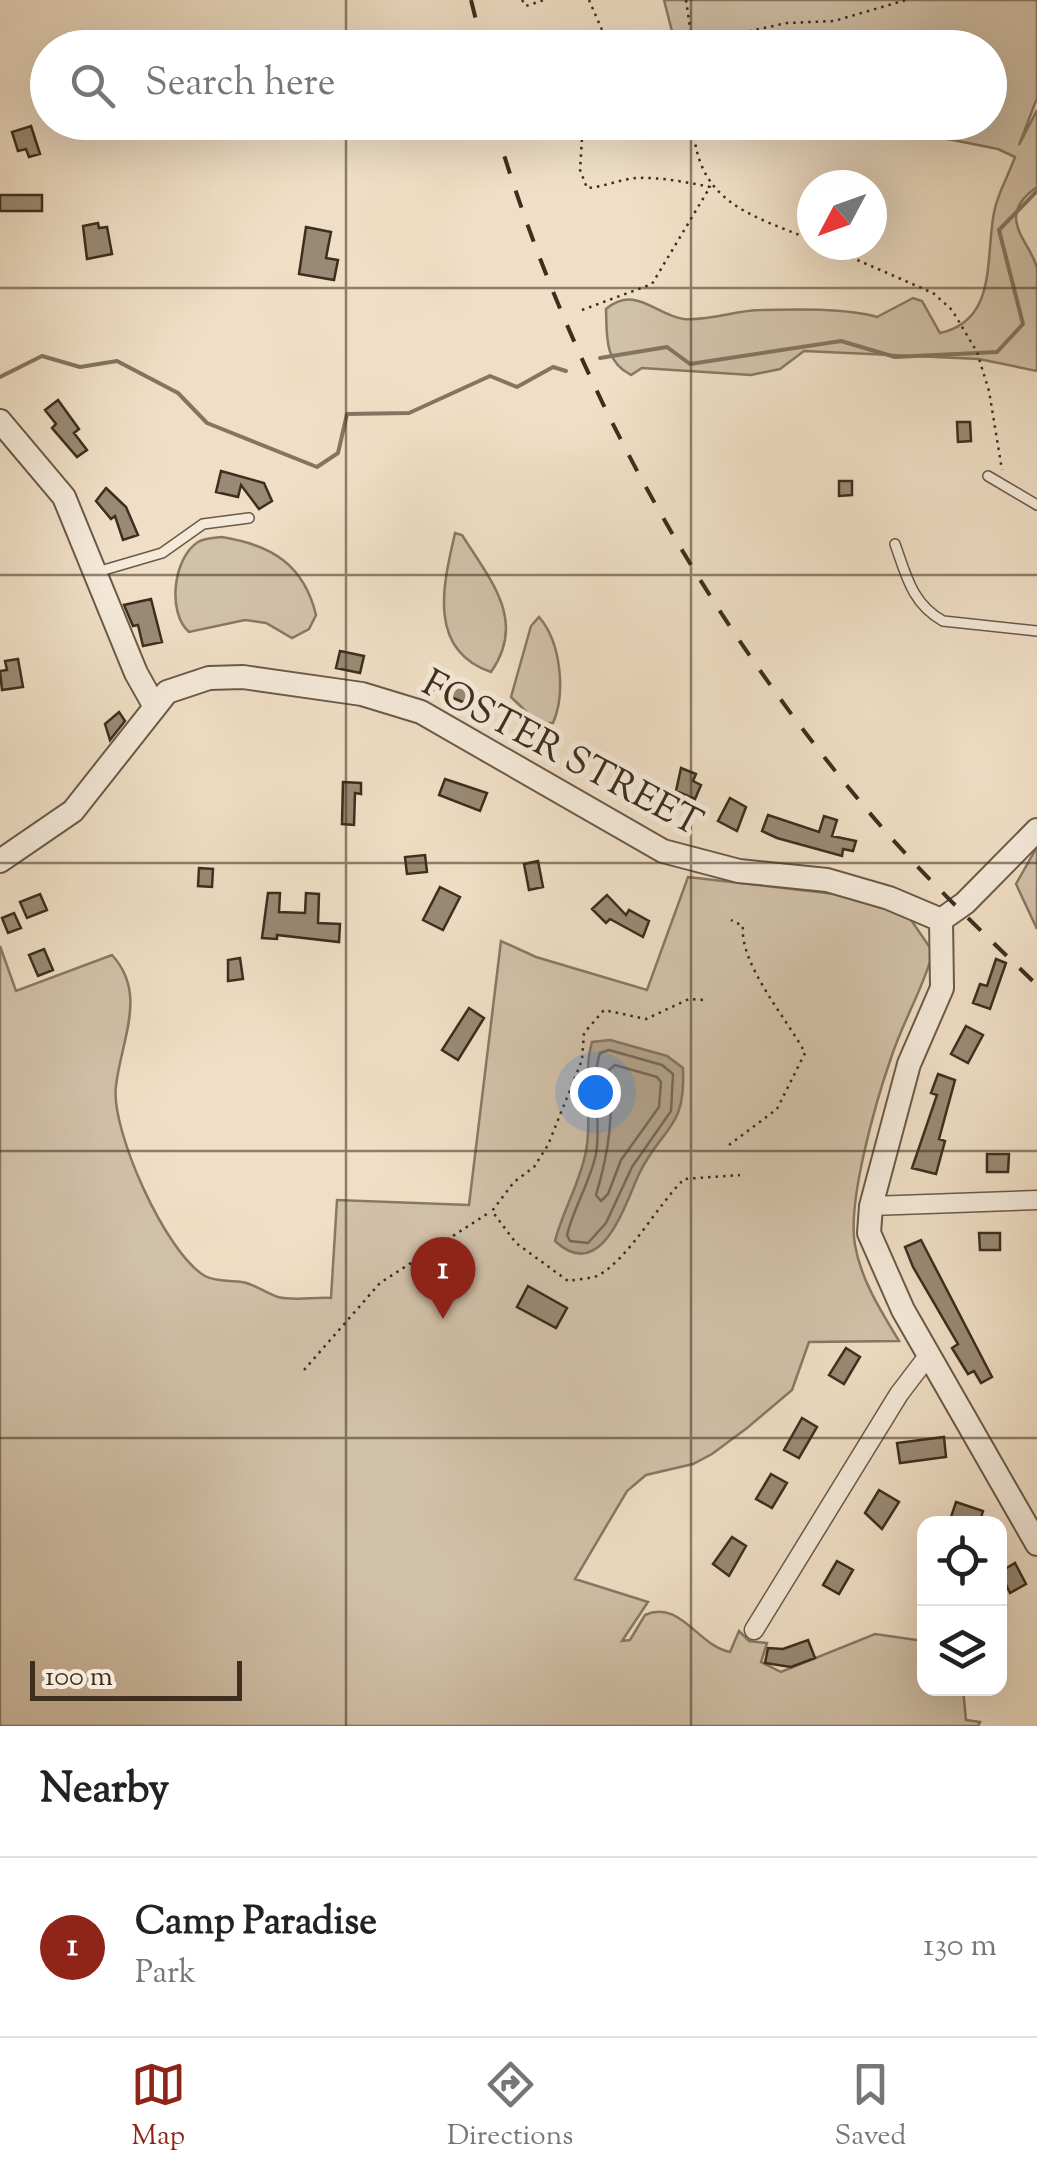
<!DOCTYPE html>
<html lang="en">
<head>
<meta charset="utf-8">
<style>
  :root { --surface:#fff; --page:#f6f6f6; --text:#222; --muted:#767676; --line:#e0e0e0; --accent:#8f2418 }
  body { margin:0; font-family:"Sorts Mill Goudy",serif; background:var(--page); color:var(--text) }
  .controls { position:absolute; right:30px; bottom:30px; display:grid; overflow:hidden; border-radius:20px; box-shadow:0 10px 40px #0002 }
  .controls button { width:90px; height:90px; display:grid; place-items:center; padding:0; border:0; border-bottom:2px solid var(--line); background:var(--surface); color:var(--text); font:50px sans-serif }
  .compass { position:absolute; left:797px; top:170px; width:90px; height:90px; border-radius:50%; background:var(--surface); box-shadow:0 10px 40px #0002; rotate:229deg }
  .scale { position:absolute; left:30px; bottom:25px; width:212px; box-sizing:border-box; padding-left:10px; border:5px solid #3d2e1e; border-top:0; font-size:28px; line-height:35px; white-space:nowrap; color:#3d2e1e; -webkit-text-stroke:8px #f5eada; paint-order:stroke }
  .you { position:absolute; left:595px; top:1092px; width:35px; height:35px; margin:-25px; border:8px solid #fff; border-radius:50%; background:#1a73e8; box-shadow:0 0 0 15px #1a73e833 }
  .badge { display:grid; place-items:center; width:65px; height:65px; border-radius:50%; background:var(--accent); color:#fff; font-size:32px; font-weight:700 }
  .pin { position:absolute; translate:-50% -82px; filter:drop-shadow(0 2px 5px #0008) }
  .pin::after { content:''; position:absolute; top:52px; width:35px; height:30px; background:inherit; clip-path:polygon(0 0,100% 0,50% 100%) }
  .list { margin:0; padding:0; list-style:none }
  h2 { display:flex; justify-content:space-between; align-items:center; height:130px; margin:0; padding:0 40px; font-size:42px }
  h2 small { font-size:32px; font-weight:400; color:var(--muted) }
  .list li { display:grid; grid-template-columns:65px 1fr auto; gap:30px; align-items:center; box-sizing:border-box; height:180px; padding:0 40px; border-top:2px solid var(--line) }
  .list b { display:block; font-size:38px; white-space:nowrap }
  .list p { margin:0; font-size:32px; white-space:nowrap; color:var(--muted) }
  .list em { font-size:32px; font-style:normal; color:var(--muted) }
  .icon { flex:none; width:55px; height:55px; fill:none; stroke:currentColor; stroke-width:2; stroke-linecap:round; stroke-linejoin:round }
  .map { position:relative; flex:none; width:1037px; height:1726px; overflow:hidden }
  .search { position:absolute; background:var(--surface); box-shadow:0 10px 40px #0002; left:30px; right:30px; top:30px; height:110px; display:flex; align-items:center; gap:25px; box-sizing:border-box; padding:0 35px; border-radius:55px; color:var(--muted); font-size:38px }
  .sheet { height:310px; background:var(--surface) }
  nav { display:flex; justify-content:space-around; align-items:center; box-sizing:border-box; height:140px; border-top:2px solid var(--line); background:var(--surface); font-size:28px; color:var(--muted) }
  nav a { display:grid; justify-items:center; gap:5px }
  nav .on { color:var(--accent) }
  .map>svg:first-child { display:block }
</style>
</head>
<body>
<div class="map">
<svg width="1037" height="1726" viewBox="0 0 1037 1726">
  <rect width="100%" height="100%" fill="#f0dfc6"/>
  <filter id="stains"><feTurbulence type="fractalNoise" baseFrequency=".002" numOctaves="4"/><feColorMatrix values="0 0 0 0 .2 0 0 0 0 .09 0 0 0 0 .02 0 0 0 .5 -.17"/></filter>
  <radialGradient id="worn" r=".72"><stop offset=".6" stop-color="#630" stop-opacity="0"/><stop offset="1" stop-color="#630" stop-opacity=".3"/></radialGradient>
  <path fill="#d2c1a9" stroke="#887864" stroke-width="2.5" d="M664,0H1037V98L1019,145L1037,110V187C993,217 1031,242 1037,268C1037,299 1037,339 1037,371L979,359L804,351L780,369L751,375L642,368L631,375C604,361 607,337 606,309C636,284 656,316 684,319C711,321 736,310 761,310C795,309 846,308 877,317L913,298L922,301L940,333C1000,320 984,253 995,208C999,191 1009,174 1015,157L998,149L867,123L990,122V48L676,47Z
    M455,533L462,535C491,581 527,621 491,672C427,650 443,585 455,533Z
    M222,537C272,545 304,565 316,615L309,629L292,638L266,623L245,620L189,632C167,613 173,558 198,542C205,538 214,538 222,537Z
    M539,617C561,642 566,693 553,723H538L511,697L531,626Z
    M1037,847V929L1016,884Z
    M688,877L852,896L907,914L933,952C923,989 903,1021 891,1058C876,1101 847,1202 855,1245C861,1280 881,1311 899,1341L809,1342L792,1390L747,1428L712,1454L693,1464L646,1475L627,1491L575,1579L648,1602L622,1641L630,1640L645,1615C680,1599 698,1646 730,1652L739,1631L749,1641L767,1643L761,1662L781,1672L875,1634L924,1641V1688L963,1689L966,1720L980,1722L978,1726H0V946L16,991L112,955C148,994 121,1040 116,1086C110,1129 166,1254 205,1276C215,1282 231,1280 242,1282C255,1284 265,1293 278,1297C293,1301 315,1297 331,1298L337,1200L469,1205L501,941L536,957L647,990Z"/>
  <path fill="#b3a38d" stroke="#847461" stroke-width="2.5" d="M610,1040L667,1056L683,1068C686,1131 662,1126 639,1174C624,1207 601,1284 555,1241C563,1210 580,1183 586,1151C593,1115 582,1078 592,1042Z"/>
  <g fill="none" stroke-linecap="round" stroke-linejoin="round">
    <path stroke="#786856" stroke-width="2.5" d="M609,1050L662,1065L673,1074L671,1111L632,1167L606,1223L588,1243L570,1241L567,1235C574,1207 590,1182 596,1154C602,1121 590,1083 600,1053Z
      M615,1065L657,1077L661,1082L659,1107L621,1160L608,1194L601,1201L596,1195C609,1152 614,1114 609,1070Z"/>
    <path stroke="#847461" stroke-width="4" d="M600,358L667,347L690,364L841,341L895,357L997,352L1023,324L999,230L1037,191
      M0,377L42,356L80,367L117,361L178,393L207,423L317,467L338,453L347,414L409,413L490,376L517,387L553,367L566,371"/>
  </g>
  <path fill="#9a8a75" stroke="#3d2e1e" stroke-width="2.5" d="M31,126L40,154L29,157L26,149L18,151L12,132Z
    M0,195H42V211H0Z
    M98,223L99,228L107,227L112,254L87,259L83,226Z
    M306,227L331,232L326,258L338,260L334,280L299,274Z
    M58,400L79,429L74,433L87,450L77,457L52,428L56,424L45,410Z
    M957,422H970L971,441L958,442Z
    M221,471L264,483L272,501L259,509L241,485L238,497L216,492Z
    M839,481H852V495L839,496Z
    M106,488L126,507L138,535L123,540L115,516L111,519L96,501Z
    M151,599L162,642L143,646L138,625L133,626L124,605Z
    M340,651L364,656L360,673L336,668Z
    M18,659L23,687L2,690L0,671L7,670L5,661Z
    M436,675L472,687L465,703L430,688Z
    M119,712L125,721L110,740L105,724Z
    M681,768L696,774L693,781L701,785L695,799L676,791Z
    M445,779L487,793L480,811L439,795Z
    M343,782L361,783V794L355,793L354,825L342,824Z
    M730,798L746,807L737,831L718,821Z
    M768,815L819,832L824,816L837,820L832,836L856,841L853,851L843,849L842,856L777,838L762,831Z
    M425,855L427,872L407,874L405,857Z
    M538,861L543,887L529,890L524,864Z
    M199,868L213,869L212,887L198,886Z
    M440,887L460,897L443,930L423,920Z
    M268,893H280L279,912L305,913L306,893L319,894L318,923L340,924L339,942L277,935V939L262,938Z
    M40,894L47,910L27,918L20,902Z
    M607,895L626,915L629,910L649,921L643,937L610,919L606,923L592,909Z
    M14,913L21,928L8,933L2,918Z
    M44,949L53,970L38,976L29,955Z
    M240,958L243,979L228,981V960Z
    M996,959L1006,963L990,1009L973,1003L980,984L987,986Z
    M469,1008L484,1018L458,1060L442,1050Z
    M966,1026L983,1035L968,1063L951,1054Z
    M938,1074L955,1080L939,1139L945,1141L936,1174L912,1168L937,1095L931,1093Z
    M987,1154H1009L1008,1172H987Z
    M979,1233H1000V1250H980Z
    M921,1240L992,1377L981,1383L974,1371L968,1374L952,1348L958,1344L913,1267L905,1247Z
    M528,1286L567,1308L556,1328L517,1307Z
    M846,1348L860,1357L844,1384L829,1375Z
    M802,1418L817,1427L799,1458L784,1450Z
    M944,1437L946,1457L900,1463L897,1443Z
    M771,1474L787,1483L772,1508L756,1499Z
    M879,1490L899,1502L882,1529L865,1513Z
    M956,1502L983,1511L979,1524L950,1520Z
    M732,1537L746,1546L729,1576L713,1564Z
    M837,1561L853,1570L839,1594L823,1585Z
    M1015,1563L1026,1584L1010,1593L1000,1572Z
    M808,1640L815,1658L791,1667L765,1663L768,1648L783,1649Z"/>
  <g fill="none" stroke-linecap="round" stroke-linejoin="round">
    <defs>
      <path id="service" d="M988,476L1037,505
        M895,544C906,575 912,604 943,621L1037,631
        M97,572L162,553L203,524L249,518"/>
      <path id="minor" d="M871,1206L1037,1200
        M754,1630L899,1394L928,1356"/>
      <path id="tertiary" d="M0,421L64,497L136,673L154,705
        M0,861L73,811L167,692L209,678L243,677L362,694L421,712L663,851L739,871L827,880L889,898L941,920
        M941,920L942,988L909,1064L871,1206L869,1233L903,1310L1037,1544
        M941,920L965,903L1037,830"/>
    </defs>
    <use href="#service" stroke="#6a5a48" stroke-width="12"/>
    <use href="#minor" stroke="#6a5a48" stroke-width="21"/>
    <use href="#tertiary" stroke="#6a5a48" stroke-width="26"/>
    <path stroke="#3d2e1e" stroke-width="2.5" stroke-dasharray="2.5 5" stroke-linecap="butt" d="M522,0L526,6L544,0
      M589,0L606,39L605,48
      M686,0L693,48
      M727,48L736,34L787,23L834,21L906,0
      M693,122C696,202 748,214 812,240
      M823,245L933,293L952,310L977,352L989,391L1002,470
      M582,310L652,284L710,187C686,182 660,177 636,178C621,179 604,187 587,188L580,170L583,122
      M703,1000L689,999L646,1019L604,1010L584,1033L582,1060L548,1145L534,1167L514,1182L492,1211L516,1243L568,1281C578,1279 591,1279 599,1275C629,1258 657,1206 684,1179L740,1175
      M729,1145L777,1109L805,1053C788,1020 739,964 743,926L731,920
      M304,1370L380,1283L490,1212"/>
    <use href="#service" stroke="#f5eada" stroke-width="9"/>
    <use href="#minor" stroke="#f5eada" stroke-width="18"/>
    <use href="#tertiary" stroke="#f5eada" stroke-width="22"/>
    <path stroke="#3d2e1e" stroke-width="4" stroke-dasharray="18 18" stroke-linecap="butt" d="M471,0L483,48
      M494,122C568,375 699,610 868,811C920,873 979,929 1037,985"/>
  </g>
  <path fill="none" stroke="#3d2e1e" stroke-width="2.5" stroke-opacity="0.55" d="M346,0V48M691,0V48M346,122V1726M691,122V1726M0,288H1037M0,575H1037M0,863H1037M0,1151H1037M0,1438H1037"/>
  <g text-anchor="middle" stroke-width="10" stroke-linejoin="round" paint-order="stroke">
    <g font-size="38" fill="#3d2e1e" stroke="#f5eada">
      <text transform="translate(563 752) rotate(28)" y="13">FOSTER STREET</text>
    </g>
  </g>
  <rect width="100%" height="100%" filter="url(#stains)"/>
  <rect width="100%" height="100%" fill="url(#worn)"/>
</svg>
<div class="controls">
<button><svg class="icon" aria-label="locate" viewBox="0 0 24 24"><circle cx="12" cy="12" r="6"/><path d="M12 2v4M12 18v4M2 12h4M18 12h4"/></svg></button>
<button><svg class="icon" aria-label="layers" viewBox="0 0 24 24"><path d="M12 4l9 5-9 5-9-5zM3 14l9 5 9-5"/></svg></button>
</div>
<svg class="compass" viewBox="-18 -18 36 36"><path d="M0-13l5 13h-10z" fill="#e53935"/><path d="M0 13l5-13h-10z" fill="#767676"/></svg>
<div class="scale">100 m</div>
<div class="you"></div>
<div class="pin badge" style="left:443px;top:1319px">1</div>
<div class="search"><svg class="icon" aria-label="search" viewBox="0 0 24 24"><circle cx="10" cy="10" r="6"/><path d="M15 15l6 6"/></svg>Search here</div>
</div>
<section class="sheet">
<h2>Nearby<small></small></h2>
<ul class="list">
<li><span class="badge">1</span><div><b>Camp Paradise</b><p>Park</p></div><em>130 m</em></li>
</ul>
</section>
<nav>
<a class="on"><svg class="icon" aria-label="map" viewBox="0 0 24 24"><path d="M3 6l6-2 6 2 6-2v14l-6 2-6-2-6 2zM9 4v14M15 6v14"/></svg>Map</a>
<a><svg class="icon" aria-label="directions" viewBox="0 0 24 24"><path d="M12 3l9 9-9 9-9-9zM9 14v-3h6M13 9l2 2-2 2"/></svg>Directions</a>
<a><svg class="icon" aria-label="saved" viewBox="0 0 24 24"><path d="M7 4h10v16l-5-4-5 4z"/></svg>Saved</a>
</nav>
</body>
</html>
